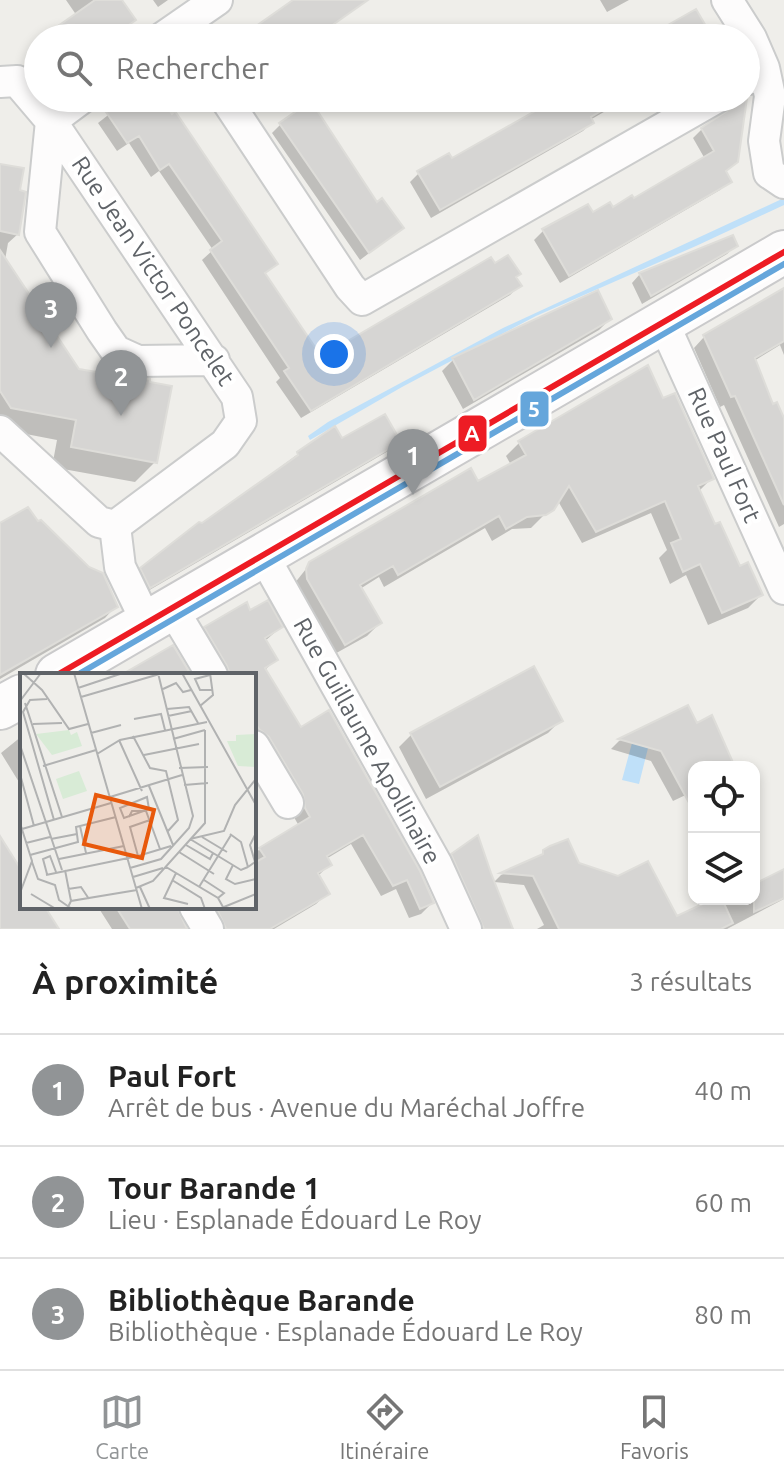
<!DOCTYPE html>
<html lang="fr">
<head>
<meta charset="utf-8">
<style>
  :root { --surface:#fff; --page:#f2f2f2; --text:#222; --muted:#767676; --line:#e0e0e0; --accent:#919496 }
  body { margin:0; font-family:Ubuntu,sans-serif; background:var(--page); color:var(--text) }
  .controls { position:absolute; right:24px; bottom:24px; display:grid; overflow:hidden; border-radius:16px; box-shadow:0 4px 12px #0003 }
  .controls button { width:72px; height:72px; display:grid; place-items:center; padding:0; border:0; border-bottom:2px solid var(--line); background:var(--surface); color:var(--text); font:40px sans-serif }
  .you { position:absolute; left:334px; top:354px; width:28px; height:28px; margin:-20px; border:6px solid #fff; border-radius:50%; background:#1a73e8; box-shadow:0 0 0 12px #1a73e833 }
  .badge { display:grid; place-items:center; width:52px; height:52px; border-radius:50%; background:var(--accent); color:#fff; font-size:26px; font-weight:700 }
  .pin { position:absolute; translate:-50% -66px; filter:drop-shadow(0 2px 4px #0008) }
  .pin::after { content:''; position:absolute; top:42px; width:28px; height:24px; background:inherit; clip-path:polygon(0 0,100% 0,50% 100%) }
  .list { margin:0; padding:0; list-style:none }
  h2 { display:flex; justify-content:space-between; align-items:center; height:104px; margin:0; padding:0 32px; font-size:34px }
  h2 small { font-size:26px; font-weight:400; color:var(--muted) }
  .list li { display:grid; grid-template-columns:52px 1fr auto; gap:24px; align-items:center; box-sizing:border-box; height:112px; padding:0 32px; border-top:2px solid var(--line) }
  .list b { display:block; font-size:30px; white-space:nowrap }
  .list p { margin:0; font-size:26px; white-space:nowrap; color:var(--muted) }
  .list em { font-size:26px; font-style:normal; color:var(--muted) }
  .icon { flex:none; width:44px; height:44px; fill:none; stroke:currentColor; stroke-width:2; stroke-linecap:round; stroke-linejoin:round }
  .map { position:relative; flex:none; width:784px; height:929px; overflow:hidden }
  .search { position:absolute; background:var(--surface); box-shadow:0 4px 12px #0003; left:24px; right:24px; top:24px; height:88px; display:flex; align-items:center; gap:20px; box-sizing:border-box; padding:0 28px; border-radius:44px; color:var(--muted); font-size:30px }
  .sheet { height:440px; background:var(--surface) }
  nav { display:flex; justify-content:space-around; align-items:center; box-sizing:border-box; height:112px; border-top:2px solid var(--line); background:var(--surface); font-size:22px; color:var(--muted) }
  nav a { display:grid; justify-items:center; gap:4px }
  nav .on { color:var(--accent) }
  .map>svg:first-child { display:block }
</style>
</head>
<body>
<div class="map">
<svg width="784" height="929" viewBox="0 0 784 929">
  <rect width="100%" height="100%" fill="#efeeea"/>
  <path fill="#bfe0f9" d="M784,198V205L696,246L536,316L402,387L310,440L308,436L328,422L503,328Z
    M632,743L648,748L639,784L622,780Z"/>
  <path fill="#0003" d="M66,0H120L134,20L112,38H47L77,16Z
    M153,0H168L158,7Z
    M600,0H629L607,12Z
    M130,98H159L276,264L264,275L314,349L334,351L495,266L514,278L519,286L510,295L301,418L276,382L280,378L202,260L213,250L159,171L151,177L129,143L117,151L98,123Z
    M561,98H628L590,120L592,122L583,131L431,218L410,182L419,173L451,161Z
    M280,125L377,204L402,228L360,260L272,133Z
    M702,129L737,161L724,172L729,181L720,190L560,283L534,240L543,231L634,201L705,159L693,138Z
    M0,166L18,192V234L8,243L5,260L78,371L104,375L109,370L131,380L155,462L135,482L52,467L57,440L0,429Z
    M736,245L727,254L642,304L632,283L640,274Z
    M784,290V355L780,345L754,361L772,406L784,423V524L779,527L724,405L720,407L694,348L704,337Z
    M610,319L599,330L463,409L442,371L453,360Z
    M662,401L712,478L698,492L714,526L739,568L761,595L748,608L708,625L686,575L670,584L659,558L667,550L651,513L582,543L558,501L531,528L512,529L492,541L485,528L384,587L379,577L360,589L380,623L367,636L331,656L294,584L310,564L477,484L511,465L506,456L519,443Z
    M341,441L399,442L390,450L141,595L133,578L142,570L298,454Z
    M0,525L115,607L105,618L0,679Z
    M250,613L281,627L265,641L275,660L264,671L300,730L432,903L421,914L409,918L396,889L381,896L351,844L326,859L330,864L319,875L327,894L316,904L274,929H212L198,907H254V853L299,826L295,819L294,806L254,743V675H216L195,639L205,628Z
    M687,708L694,791L673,801L651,761L611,749L619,741Z
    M561,720L548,733L426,799L399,747L412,734Z
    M22,736V787L1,753Z
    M544,852L578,865L676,918L717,899L721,902L727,899H754V886L784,882V899L727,929H537L544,925L524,885L494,882L512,929H472L443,865L453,855L494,882L501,875L537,859Z
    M98,907H175L185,929H112Z"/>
  <path fill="#d6d5d3" stroke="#deddd9" stroke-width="2" d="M95,0H122L136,20L110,38H41Z
    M293,0H368L314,38H239Z
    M696,9L713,38H645Z
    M126,98H161L172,114L175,111L278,264L265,273L315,347L334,349L491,257L495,263L508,255L521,274L516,277L522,286L311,411L284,371L289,368L210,250L222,241L169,164L160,170L139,136L127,143L106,112Z
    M558,98H623L591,117L594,123L440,210L417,171L449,153L452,158Z
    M747,98L738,162L726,171L732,182L569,276L542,229L588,204L593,212L610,202L613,207L632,195L634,198L714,151L701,128Z
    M311,101L377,202L382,198L404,228L369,253L279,123Z
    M0,164L24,168L20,190L26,192L19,235L0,231Z
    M733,235L738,246L651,296L639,273Z
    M0,250L79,369L108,374V367L131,378L150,379V382L172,386L157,463L71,447L76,420L11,408L0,391Z
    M784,288V341L755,358L773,404L777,402L784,418V505L735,396L731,397L703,335Z
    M598,290L612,319L474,400L452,358Z
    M648,365L663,398L675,393L714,479L698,486L715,524L720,522L740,566L748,562L763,595L722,613L700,564L683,572L671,543L681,539L665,501L596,532L569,486L554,510L546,515L527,517L506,529L499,516L398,575L393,566L360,585L382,623L345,645L307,579L306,569L309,562L471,468L478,481L526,455L518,441Z
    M385,414L401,442L150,588L140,568L199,522L202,523L298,455L297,452L335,426L342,438Z
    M28,507L38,521L41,520L89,567L103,573L118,607L0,675V523Z
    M268,600L283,627L265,638L278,660L265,668L301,727L329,710L420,871L434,903L420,909L407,880L393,886L363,835L327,856L332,865L318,873L330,894L270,929H226L216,907H254V863L265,857L259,848L310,817L305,808L303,794L269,737L259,729L254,721V675H230L227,666L204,627L247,602L250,610Z
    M173,645L191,675H121Z
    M534,666L563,721L440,787L410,733Z
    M688,705L697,723L712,715L735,767H694V812L661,751L618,739Z
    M478,835L491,873L513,929H484L451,854Z
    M0,836L22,871V907H45L59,929H0Z
    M568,839L579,863L618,876L648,861L677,916L713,899H722L733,923L721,929H559L533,876L500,873L543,854V850L550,846Z
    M784,869V898L754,912V884Z
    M116,907H177L187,929H130Z"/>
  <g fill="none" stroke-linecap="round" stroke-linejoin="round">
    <defs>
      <path id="minor" d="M727,0L751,38L764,68L748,79
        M162,38L217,0
        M764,68L770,96L764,141L769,173L784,183
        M0,82L17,81L51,121L237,397L241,421L225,444L115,526
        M82,98L51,121L40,232L102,331L116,351L138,361L214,360
        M225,98L350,287L362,300L716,98
        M663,322L784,589
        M0,431L99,522L115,526
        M115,526L120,567L147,623
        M263,555L436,863L466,929
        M172,608L212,675
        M254,746L288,803
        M195,907L208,929"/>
      <path id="secondary" d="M57,675L784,252
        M0,708L22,696"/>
    </defs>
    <use href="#minor" stroke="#cbcccc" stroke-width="34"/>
    <use href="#secondary" stroke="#cacacb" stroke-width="46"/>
    <use href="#minor" stroke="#fdfcfc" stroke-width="30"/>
    <use href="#secondary" stroke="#fdfcfc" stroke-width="42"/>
    <defs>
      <path id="bus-1" d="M57,675L784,252"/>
      <path id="bus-2" d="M77,675L784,264"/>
    </defs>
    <use href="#bus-1" stroke="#fff" stroke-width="12"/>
    <use href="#bus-2" stroke="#fff" stroke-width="12"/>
    <use href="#bus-1" stroke="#ed1c24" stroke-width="6"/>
    <use href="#bus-2" stroke="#65a6db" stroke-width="6"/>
  </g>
  <g text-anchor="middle" stroke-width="8" stroke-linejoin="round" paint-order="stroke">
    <g font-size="24" fill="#5f6368" stroke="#fff">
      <text transform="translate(153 271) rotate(56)" y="8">Rue Jean Victor Poncelet</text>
      <text transform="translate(724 455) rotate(66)" y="8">Rue Paul Fort</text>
      <text transform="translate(367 741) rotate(61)" y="8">Rue Guillaume Apollinaire</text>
    </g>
  </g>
  <g transform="translate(20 673)">
    <rect width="236" height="236" fill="#efeeea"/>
    <path d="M49,57L51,62L57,59L62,73L32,82L16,61ZM236,61V94L218,93L207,68H216V62ZM59,98L67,118L43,126L36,106Z" fill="#d8ebd6"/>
    <path fill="none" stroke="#b1b2b2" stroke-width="2" d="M3,0L22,17L49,56L68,51M54,0L122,236M162,0L236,132M190,2L175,6L180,17H193M58,15L103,0M143,16L156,10L163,19L171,17M61,24L143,0M27,26L10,27L3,39L34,147M0,28L21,0M5,30L42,144M180,33L193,22L190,0M147,36L169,34L178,50M148,43L172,38M114,46L141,41L145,57M13,51L42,50M71,60L101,52M113,63L130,95L146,98L158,147L148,158M153,66L185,57M99,67L122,118M0,72L42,197M77,81L100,67L187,49M124,82L179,71M23,93L76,77M159,95L188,94M0,101L14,153M164,112L188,110M129,113L153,172M90,124L162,102M127,124L129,136L104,145L100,135ZM109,144L112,138H126L140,176M130,147L110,154L118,183L151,173M0,150L12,188L0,220M60,153L66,180M2,156L91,130M210,161L221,169L228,194M182,164L207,179M31,166L57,161M170,166L204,158L215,132L236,106M170,166L221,197L228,194M6,170L30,164M166,172L190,186L193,180M159,179L194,201M10,182L58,169L56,154L96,144M39,186L104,173M12,189L18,206L35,212L39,227L52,236M213,192L206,206L215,211L236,206M146,194L198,225L203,234M228,194L235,189L230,172L236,160M110,195L141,186L169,155L173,143L138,0M45,197L51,228M156,200L144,225L168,231M27,201L23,186L30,183L36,199M26,202L118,183M113,204L143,195M152,207L181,225L185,236M184,207L204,220L198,225M120,214L130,236M179,214L211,162M116,215L133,208L185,150V57M48,216L61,214L69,226M11,221L36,236M48,234L51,228L117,217M199,236L236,221"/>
    <path fill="#e8590c" fill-opacity="0.15" stroke="#e8590c" stroke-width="4" d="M76,122L134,137L122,185L64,171Z"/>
    <rect width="236" height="236" fill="none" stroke="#5f6368" stroke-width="4"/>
  </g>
  <g stroke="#fff" stroke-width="3">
    <rect x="519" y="390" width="31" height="38" rx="8" fill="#65a6db"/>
    <rect x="457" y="414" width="31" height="39" rx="8" fill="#ed1c24"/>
  </g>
  <g font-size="22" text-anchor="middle" font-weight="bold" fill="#fff">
    <text x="534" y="417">5</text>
    <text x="472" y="441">A</text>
  </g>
</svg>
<div class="controls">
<button><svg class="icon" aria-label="locate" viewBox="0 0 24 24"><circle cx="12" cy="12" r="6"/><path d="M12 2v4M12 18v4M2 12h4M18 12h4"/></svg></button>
<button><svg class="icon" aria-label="layers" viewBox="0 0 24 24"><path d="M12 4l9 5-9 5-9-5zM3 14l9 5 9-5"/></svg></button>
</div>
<div class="you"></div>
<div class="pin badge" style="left:413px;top:495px">1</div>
<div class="pin badge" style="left:121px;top:416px">2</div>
<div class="pin badge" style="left:51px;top:348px">3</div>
<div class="search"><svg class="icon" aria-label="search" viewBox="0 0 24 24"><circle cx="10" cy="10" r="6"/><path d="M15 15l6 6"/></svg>Rechercher</div>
</div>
<section class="sheet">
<h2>À proximité<small>3 résultats</small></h2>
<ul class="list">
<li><span class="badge">1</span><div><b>Paul Fort</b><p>Arrêt de bus · Avenue du Maréchal Joffre</p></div><em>40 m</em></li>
<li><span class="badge">2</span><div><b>Tour Barande 1</b><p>Lieu · Esplanade Édouard Le Roy</p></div><em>60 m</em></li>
<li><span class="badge">3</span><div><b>Bibliothèque Barande</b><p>Bibliothèque · Esplanade Édouard Le Roy</p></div><em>80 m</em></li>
</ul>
</section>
<nav>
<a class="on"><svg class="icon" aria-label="map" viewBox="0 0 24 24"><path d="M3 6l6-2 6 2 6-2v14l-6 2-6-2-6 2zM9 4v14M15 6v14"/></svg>Carte</a>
<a><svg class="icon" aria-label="directions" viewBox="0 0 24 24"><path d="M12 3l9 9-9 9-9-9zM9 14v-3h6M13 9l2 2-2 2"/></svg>Itinéraire</a>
<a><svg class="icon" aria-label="saved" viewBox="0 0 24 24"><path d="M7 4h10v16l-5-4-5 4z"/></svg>Favoris</a>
</nav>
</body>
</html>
